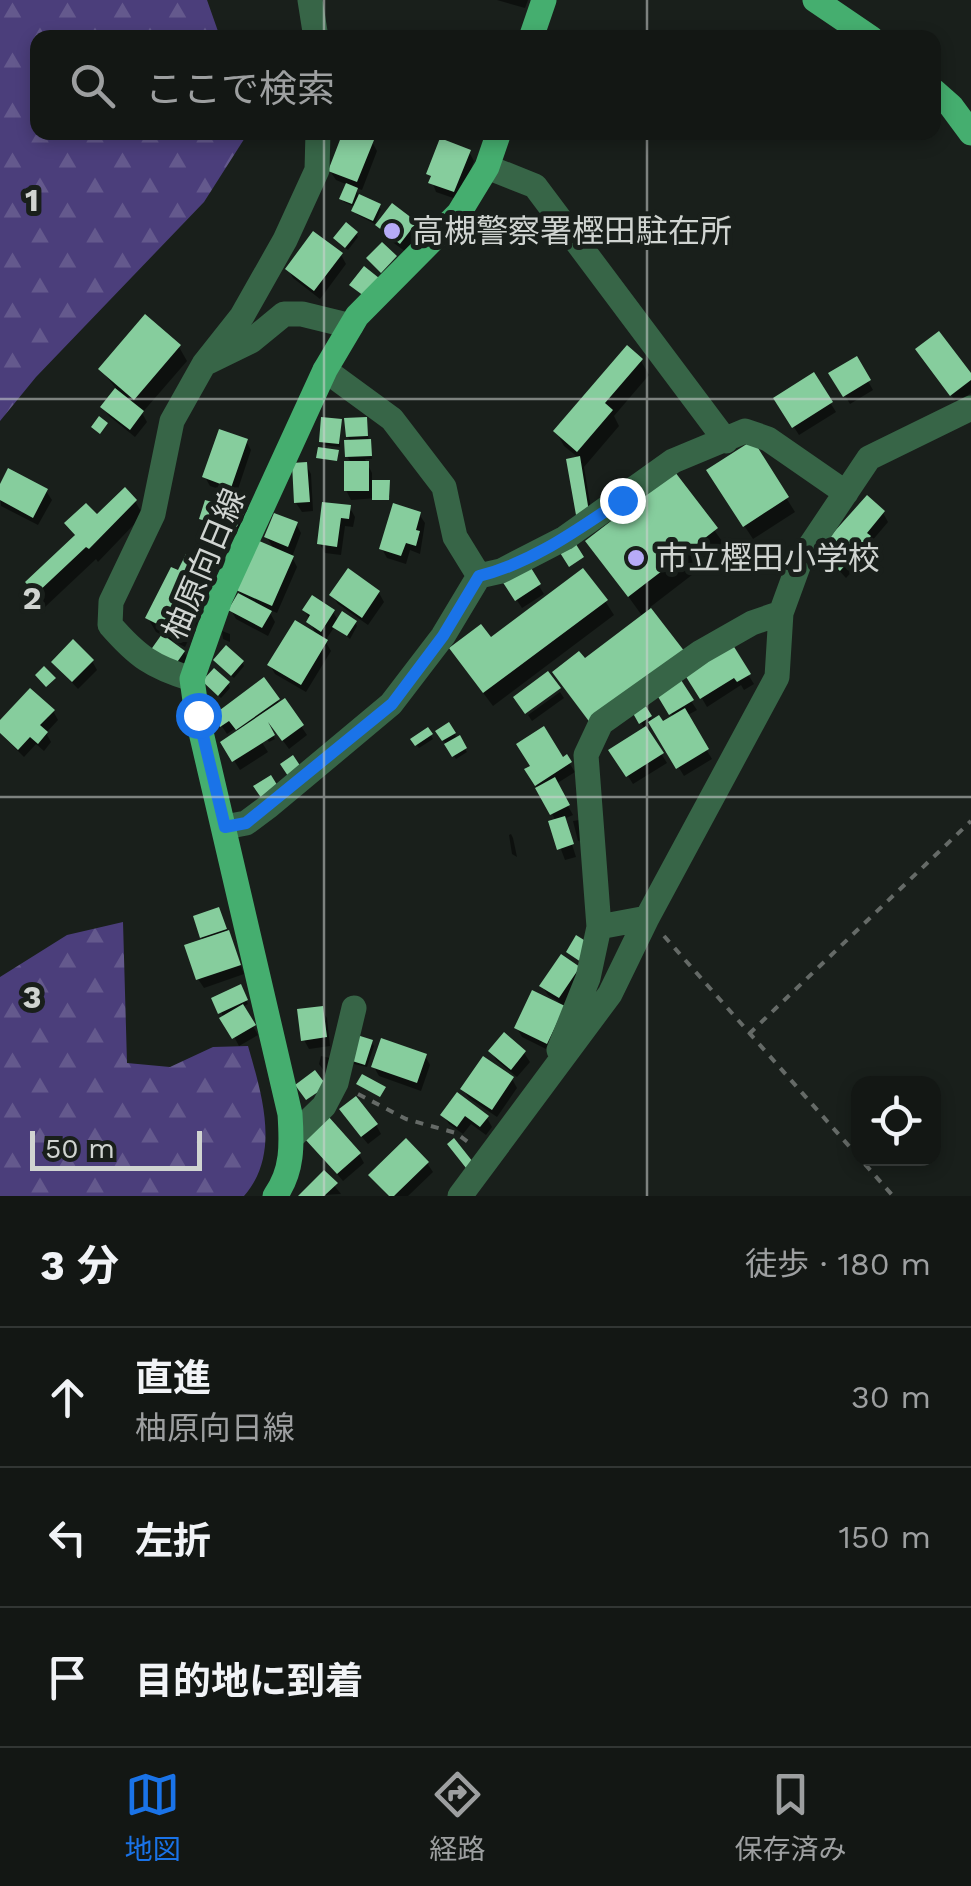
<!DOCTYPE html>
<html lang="ja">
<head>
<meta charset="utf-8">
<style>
  :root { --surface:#131714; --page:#202422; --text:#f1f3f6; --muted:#9d9fa0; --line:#323634; --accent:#1a73e8 }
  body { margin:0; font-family:"Work Sans","Noto Sans JP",sans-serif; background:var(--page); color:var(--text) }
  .controls { position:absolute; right:30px; bottom:30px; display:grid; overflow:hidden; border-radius:20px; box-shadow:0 5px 15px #0003 }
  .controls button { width:90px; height:90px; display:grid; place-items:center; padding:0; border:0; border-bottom:2px solid var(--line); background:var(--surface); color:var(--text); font:50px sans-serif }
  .scale { position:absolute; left:30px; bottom:25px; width:172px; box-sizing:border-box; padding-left:10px; border:5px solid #d0d4d1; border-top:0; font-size:28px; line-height:35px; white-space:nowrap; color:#d0d4d1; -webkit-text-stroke:8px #191f1b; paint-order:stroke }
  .stop { position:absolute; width:30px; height:30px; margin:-22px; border:8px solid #1a73e8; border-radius:50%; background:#fff }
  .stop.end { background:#1a73e8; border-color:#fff; box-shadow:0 2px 10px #0008 }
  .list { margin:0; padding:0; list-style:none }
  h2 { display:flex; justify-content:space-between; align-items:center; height:130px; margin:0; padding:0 40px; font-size:42px }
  h2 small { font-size:32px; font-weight:400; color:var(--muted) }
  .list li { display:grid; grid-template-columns:65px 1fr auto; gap:30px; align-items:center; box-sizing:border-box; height:140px; padding:0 40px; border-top:2px solid var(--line) }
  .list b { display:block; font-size:38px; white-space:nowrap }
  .list p { margin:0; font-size:32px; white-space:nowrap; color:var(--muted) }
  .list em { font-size:32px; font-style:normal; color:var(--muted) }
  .icon { flex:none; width:55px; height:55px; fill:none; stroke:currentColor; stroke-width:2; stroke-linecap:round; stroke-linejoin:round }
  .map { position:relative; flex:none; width:971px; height:1196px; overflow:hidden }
  .search { position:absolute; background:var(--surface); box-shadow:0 5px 15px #0003; left:30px; right:30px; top:30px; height:110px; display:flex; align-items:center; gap:25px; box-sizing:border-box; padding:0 35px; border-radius:20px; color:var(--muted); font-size:38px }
  .sheet { height:550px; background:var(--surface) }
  nav { display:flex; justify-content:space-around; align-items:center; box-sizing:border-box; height:140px; border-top:2px solid var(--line); background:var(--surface); font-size:28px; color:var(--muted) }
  nav a { display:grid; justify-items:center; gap:5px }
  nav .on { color:var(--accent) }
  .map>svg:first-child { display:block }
</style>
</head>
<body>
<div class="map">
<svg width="971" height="1196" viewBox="0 0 971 1196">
  <defs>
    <pattern id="forest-firs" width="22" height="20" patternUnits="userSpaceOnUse" patternTransform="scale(2.5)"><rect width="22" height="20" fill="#4b3e7b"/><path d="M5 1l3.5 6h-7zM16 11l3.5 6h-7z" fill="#64598d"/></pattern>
  </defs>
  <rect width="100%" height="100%" fill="#191f1b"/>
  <path fill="url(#forest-firs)" d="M0,0H207L220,37L38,38V132L248,133L204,202L36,377L0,421Z
    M123,922L127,1063L170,1067L213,1047L248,1046C262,1095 281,1154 244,1196H0V977L67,935Z"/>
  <path fill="#0007" d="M497,0H528L525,8Z
    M372,142L377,151L362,190L356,188L358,196L381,209L375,224L356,214L355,207L344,202L342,199L348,185L336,180L330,171Z
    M469,152L474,161L459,200L436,192L429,173Z
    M415,223L420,232L406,252L383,235L378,226Z
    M356,234L358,237L348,250L338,242Z
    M341,255L346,264L320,299L293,278L288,269Z
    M179,347L187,361L142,413L147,422L135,437L109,416L103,407L117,390L101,369Z
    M923,358L971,378V393L957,403Z
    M856,360L873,390L850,404L832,374Z
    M641,361L649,375L614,416L619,426L584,467L593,521L569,461L580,459L564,446L556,431Z
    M813,375L836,412L799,435L776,399Z
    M365,419L372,459H365L372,473V482L388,483L390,497L351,500L346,490L352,464L347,456L351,442L348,437Z
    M340,421V447L323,445L321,441Z
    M246,441L251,450L236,495L210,486L205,477Z
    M752,443L795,512L753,539L717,484Z
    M306,465L311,474L313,511L302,512L296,503Z
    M675,476L727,548L649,608L683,653L730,646L754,684L744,690L741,685L707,707L686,671L642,705L653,722L662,725L674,718L660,696L691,701L697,710L686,716L712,759L684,776L651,722L644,726L667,763L633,784L612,751L645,729L634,711L600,736L562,684L584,662L643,617L589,542Z
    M0,489L46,491L52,500L38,525L1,506Z
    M135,501L143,515L98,562L96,559L45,607L28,583L76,538L68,524L96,518Z
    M325,504L350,508L355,517L353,527L345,526L341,555L325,553L320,544Z
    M217,506L219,510L214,525L204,522L202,518Z
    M245,511L247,515L236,534L219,523Z
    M883,513L888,522L871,542L874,547L846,578L826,556L833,549L829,542Z
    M419,514L425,523L420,554L410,550L406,564L387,558L382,549Z
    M296,524L301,533L292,557L297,567L277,613L268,609L275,622L268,636L236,619L231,610L240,593L239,590L274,550L267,537Z
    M201,565L209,579L204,589L209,599L185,647L171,640L169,642L184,652L189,662L178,675L164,636L156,632L148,618L179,573Z
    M527,567L544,594L522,608L505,582Z
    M379,593L384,602L368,625L338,604L332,595Z
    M605,601L614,615L493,706L460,662L490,640Z
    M305,610L333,612L339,622H355L357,626L350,639L335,626L325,641L331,651L306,692L275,674L270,665L317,637Z
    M222,631L230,634V642L223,639Z
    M92,661L97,670L78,689L54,663Z
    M242,662L244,666L234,678L218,664Z
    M263,680L280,704L284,701L307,735L289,749L265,716L262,718L275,739L269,742L259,727L254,730L268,752L240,770L223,743L239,733L236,728L227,734L215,716Z
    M228,684L230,688L221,698L207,685Z
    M560,692L564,698L532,721L528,715Z
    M53,711L58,720L46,733L51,742L44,751L36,744L24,757L0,733V724Z
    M448,725L467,752L456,759L438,732Z
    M428,730L433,739L419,748L413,740Z
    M566,758L575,772L556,784L573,815L564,819L576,857L565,860L551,823L556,821L528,770Z
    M579,820L584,839L578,841L573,821Z
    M511,834L513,838L517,857L512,854L509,835Z
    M196,918L223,919L244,974L204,988L198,979L203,941Z
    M578,969L552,1052L522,1037L517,1028L559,1002L548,995L542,986Z
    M240,987L248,1004L242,1007L258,1035L239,1046L214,999Z
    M321,1009L327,1018L330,1046L309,1049L304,1040Z
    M504,1036L524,1053L530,1062L517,1077L496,1060L491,1051Z
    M371,1042L374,1046L367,1067L354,1064L352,1060Z
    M321,1056L334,1059L327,1075L319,1064Z
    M425,1056L430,1065L421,1091L379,1076L374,1067Z
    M512,1079L517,1088L497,1117L469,1098L463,1089Z
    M457,1096L487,1118L492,1127L486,1135L471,1124L463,1134L449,1124L443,1115Z
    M347,1119L376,1125L381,1134L368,1144Z
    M307,1138L359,1154L364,1163L343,1181Z
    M427,1163L433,1172L408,1196H388L371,1175Z
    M324,1173L341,1194L304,1196Z"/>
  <path fill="#86cd9d" d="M343,132H354L374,140L357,182L328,171Z
    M440,138L471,150L454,192L428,183L431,176L426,174Z
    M346,183L358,188L352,204L339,199Z
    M359,194L381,204L373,221L351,211Z
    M392,203L417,222L400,244L375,225Z
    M346,222L358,232L345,248L333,238Z
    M313,231L343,253L314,291L285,269Z
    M382,242L397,256L381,273L366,258Z
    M364,266L379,278L364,296L349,285Z
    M145,314L181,345L134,400L98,369Z
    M939,331L971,373V380L950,396L915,349Z
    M627,345L643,359L605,403L613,410L577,452L553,431Z
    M857,356L871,380L843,397L828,373Z
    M814,372L833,402L792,428L773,398Z
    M115,388L144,411L130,430L100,407Z
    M99,416L108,423L100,434L91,427Z
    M321,417L342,419L339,444L319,442Z
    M367,417L368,436L346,437L344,418Z
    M219,429L248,439L231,488L202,477Z
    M371,439L372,456L345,457L344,440Z
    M753,440L789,497L743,527L706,470Z
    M318,447L339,450L337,461L316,458Z
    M580,456L589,512L576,515L566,459Z
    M344,461H369V491H344Z
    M307,462L310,502L294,503L292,463Z
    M8,468L48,489L33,518L0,500V484Z
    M675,472L718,528L628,597L585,541Z
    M372,480H390L389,500H372Z
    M125,487L137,500L89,549L86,547L36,594L25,582L75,535L64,523L86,503L97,514Z
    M867,495L885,511L867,533L871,536L840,571L823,556L832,546L826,541Z
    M205,500L219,504L212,523L199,519Z
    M229,500L246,510L234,532L217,523Z
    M322,502L351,505L349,519L341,518L337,547L317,544Z
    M393,503L421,512L416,530L420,531L416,546L406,543L401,556L379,549Z
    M274,513L298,522L288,547L264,537Z
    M572,538L584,557L569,567L557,548Z
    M257,540L294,556L272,606L236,590Z
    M186,554L203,563L195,579L203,582L177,634L145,618L171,567L178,570Z
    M528,563L541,584L515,601L502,581Z
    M348,568L380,591L362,618L329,595Z
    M583,568L608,600L483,693L449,648L481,624L491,637Z
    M238,593L272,611L262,628L228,610Z
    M312,595L335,610L321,632L306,622L310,615L302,610Z
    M651,608L685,652L591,724L552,672L579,651L585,658Z
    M342,611L357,621L347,636L332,627Z
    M295,620L328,640L301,685L267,665Z
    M162,634L185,651L173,668L150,651Z
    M73,639L94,660L72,682L51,662Z
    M731,642L751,674L737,682L734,678L700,699L683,672Z
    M226,645L244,661L231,676L213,660Z
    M44,666L56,678L46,687L35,675Z
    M214,668L230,682L218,696L202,681Z
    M548,671L561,688L525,714L513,697Z
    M264,677L280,699L236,730L229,721L220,727L212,716Z
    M681,680L694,700L669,715L657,695Z
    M30,688L55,710L40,725L48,732L38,744L30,737L18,750L0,733V720Z
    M285,698L304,725L282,741L268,722L275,735L232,762L220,742Z
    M642,700L652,716L639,724L630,708Z
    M685,708L709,749L676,769L648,722L659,715L663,721Z
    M449,722L456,733L442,741L435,731Z
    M544,726L563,757L567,754L572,762L535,786L524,769L530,766L516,744Z
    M646,726L664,753L626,777L608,750Z
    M428,727L433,734L415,746L410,739Z
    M460,735L467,748L452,757L444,744Z
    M293,755L303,770L290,779L280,764Z
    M271,775L279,788L262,799L253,786Z
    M555,777L570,805L550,815L535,788Z
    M565,816L574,844L557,850L548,821Z
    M219,907L227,929L200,938L193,916Z
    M229,930L241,965L196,980L184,945Z
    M576,935L592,945L581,962L566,952Z
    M561,954L580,967L559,998L539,986Z
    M241,984L248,1000L218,1014L211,998Z
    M532,990L565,1006L547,1044L514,1028Z
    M243,1004L256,1025L232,1039L219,1018Z
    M323,1006L327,1037L301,1041L297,1009Z
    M504,1032L526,1051L511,1070L488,1051Z
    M357,1035L373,1040L365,1065L349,1060Z
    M381,1038L427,1054L417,1083L371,1067Z
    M483,1056L514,1077L492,1110L460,1089Z
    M315,1070L327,1086L306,1100L295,1085Z
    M362,1074L386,1087L380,1097L356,1084Z
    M457,1092L489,1116L480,1127L465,1116L457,1127L440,1115Z
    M356,1096L378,1124L361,1137L339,1109Z
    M328,1116L361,1153L337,1174L304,1138Z
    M406,1138L429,1162L394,1196H389L368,1175Z
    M454,1138L473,1162L466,1168L447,1144Z
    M324,1170L338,1183L324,1196H298Z"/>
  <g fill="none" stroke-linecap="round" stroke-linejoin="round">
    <path stroke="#656a67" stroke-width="4" stroke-dasharray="8 8" stroke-linecap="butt" d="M664,936L893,1196
      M749,1034L971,821
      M358,1094L406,1119L456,1133L468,1142"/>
    <path stroke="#376547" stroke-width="25" d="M310,0L316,38
      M487,167L535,186L726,441
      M208,362L251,341L284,314H302L351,326
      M325,370L392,419L444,487L455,537L479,576
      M192,679C152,667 137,656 110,625L111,602L153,514L172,421L204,364L242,316L285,240L317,170L318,132
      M225,827L246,823L269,806L391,704L443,636L479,576L501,571L565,538L673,461L745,431L768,439L846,493
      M647,918L599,927L586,755L601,723L701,652L752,623L781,613
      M559,1050L588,978L599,927
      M292,1137L324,1106L336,1083L354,1008
      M460,1196L610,994L647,918L777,677L781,613L800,561L869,458L971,408"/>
    <path stroke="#45ae6f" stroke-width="25" d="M815,0L871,38
      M531,38L544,0
      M934,91L951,106L971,133
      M275,1196C293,1171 292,1144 290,1114L197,715L192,679L220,599L325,370L357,316L459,213L487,167L499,132"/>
  </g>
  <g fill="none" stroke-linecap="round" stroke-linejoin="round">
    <path stroke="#1a73e8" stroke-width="12" d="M198,715L225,827L246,823L392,704L443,636L479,576C532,563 577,530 622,500"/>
  </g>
  <path fill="none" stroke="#d0d4d1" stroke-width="2.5" stroke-opacity="0.55" d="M324,0V38M647,0V38M324,132V1196M647,132V1196M0,399H971M0,797H971"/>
  <g fill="#b7abf7" stroke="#191f1b" stroke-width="4">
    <circle cx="392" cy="231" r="10"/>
    <circle cx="636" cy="558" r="10"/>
  </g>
  <g text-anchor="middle" stroke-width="10" stroke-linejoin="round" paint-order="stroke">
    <g font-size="32" fill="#d0d4d1" stroke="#191f1b" text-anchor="start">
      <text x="412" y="242">高槻警察署樫田駐在所</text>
      <text x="656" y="569">市立樫田小学校</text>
    </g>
    <g font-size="32" fill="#d0d4d1" stroke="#191f1b">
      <text transform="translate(204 564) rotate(-67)" y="11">柚原向日線</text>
    </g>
  </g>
  <g font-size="32" text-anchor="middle" font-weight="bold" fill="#d0d4d1" stroke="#191f1b" stroke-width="10" stroke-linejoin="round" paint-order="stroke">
    <text x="32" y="211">1</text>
    <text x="32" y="609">2</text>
    <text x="32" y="1008">3</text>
  </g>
</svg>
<div class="controls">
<button><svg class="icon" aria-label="locate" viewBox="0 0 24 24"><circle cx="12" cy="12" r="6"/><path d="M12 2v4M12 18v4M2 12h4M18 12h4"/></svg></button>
</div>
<div class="scale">50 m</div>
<div class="stop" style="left:198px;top:715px"></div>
<div class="stop end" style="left:622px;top:500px"></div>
<div class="search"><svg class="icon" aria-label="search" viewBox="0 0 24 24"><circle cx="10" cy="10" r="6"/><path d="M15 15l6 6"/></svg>ここで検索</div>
</div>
<section class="sheet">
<h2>3 分<small>徒歩 · 180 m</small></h2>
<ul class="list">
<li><svg class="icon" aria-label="ahead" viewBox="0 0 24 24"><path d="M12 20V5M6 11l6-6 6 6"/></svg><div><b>直進</b><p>柚原向日線</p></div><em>30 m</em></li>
<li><svg class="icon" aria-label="left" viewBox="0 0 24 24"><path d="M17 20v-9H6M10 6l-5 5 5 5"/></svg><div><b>左折</b></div><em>150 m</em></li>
<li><svg class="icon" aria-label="arrive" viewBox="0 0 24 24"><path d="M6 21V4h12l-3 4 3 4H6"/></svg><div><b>目的地に到着</b></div></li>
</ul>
</section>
<nav>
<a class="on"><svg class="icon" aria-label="map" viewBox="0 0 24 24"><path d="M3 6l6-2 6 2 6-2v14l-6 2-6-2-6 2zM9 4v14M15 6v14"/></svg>地図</a>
<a><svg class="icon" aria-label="directions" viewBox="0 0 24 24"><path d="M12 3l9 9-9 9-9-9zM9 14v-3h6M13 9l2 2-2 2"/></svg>経路</a>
<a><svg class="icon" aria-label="saved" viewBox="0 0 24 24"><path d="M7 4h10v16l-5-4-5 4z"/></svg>保存済み</a>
</nav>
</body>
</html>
